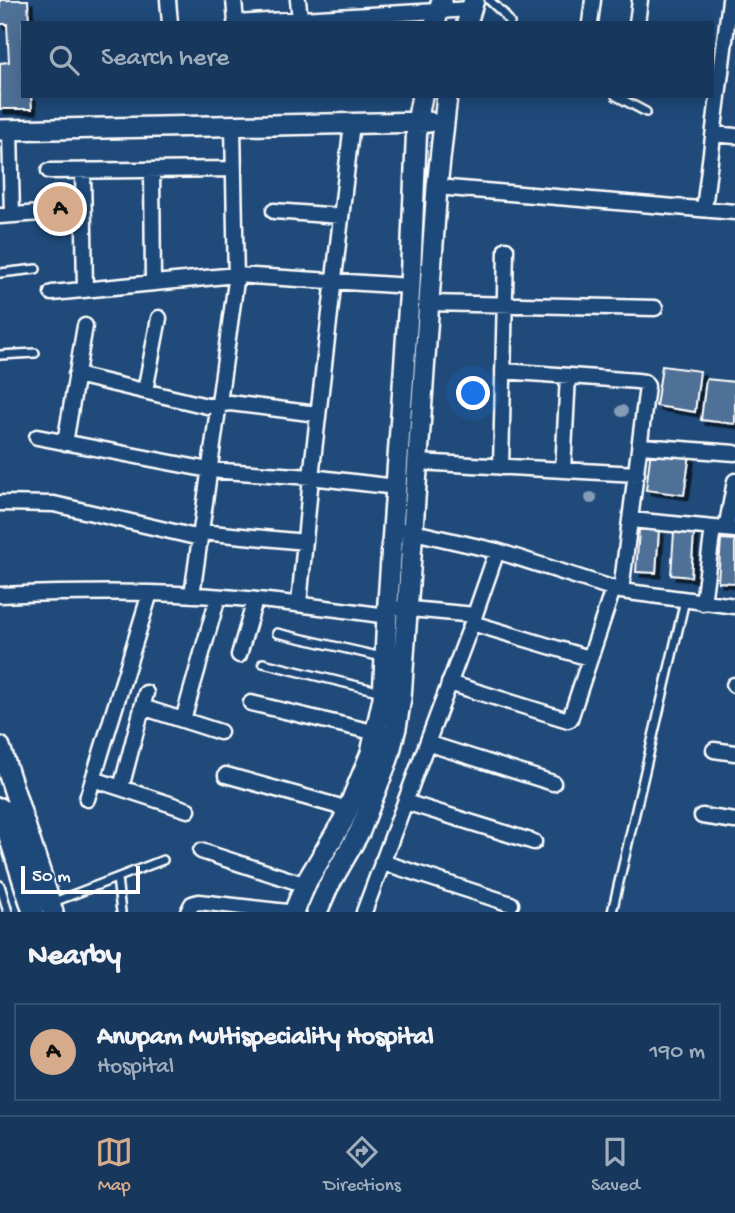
<!DOCTYPE html>
<html lang="en">
<head>
<meta charset="utf-8">
<style>
  :root { --surface:#17385c; --page:#244365; --text:#f1f3f6; --muted:#9eacbb; --line:#365272; --accent:#d6ab8b }
  body { margin:0; font-family:"Gochi Hand",sans-serif; background:var(--page); color:var(--text) }
  .scale { position:absolute; left:21px; bottom:18px; width:119px; box-sizing:border-box; padding-left:7px; border:4px solid #fff; border-top:0; font-size:19px; line-height:24px; white-space:nowrap; color:#fff; -webkit-text-stroke:5px #1f4a7a; paint-order:stroke }
  .you { position:absolute; left:474px; top:394px; width:24px; height:24px; margin:-18px; border:5px solid #fff; border-radius:50%; background:#1a73e8; box-shadow:0 0 0 10px #1a73e833 }
  .badge { display:grid; place-items:center; width:46px; height:46px; border-radius:50%; background:var(--accent); color:#111; font-size:23px; font-weight:700 }
  .pin { position:absolute; translate:-50% -50%; border:4px solid #fff; box-shadow:0 2px 7px #0006 }
  .list { margin:0; padding:0; list-style:none }
  h2 { display:flex; justify-content:space-between; align-items:center; height:91px; margin:0; padding:0 28px; font-size:30px }
  h2 small { font-size:23px; font-weight:400; color:var(--muted) }
  .list li { display:grid; grid-template-columns:46px 1fr auto; gap:21px; align-items:center; box-sizing:border-box; height:98px; margin:0 14px 14px; padding:0 14px; border:2px solid var(--line); border-radius:0px }
  .list b { display:block; font-size:26px; white-space:nowrap }
  .list p { margin:0; font-size:23px; white-space:nowrap; color:var(--muted) }
  .list em { font-size:23px; font-style:normal; color:var(--muted) }
  .icon { flex:none; width:38px; height:38px; fill:none; stroke:currentColor; stroke-width:2; stroke-linecap:round; stroke-linejoin:round }
  .map { position:relative; flex:none; width:735px; height:912px; overflow:hidden }
  .search { position:absolute; background:var(--surface); box-shadow:0 4px 18px #0003; left:21px; right:21px; top:21px; height:77px; display:flex; align-items:center; gap:18px; box-sizing:border-box; padding:0 24px; border-radius:0px; color:var(--muted); font-size:26px }
  .sheet { height:203px; background:var(--surface) }
  nav { display:flex; justify-content:space-around; align-items:center; box-sizing:border-box; height:98px; border-top:2px solid var(--line); background:var(--surface); font-size:19px; color:var(--muted) }
  nav a { display:grid; justify-items:center; gap:4px }
  nav .on { color:var(--accent) }
  .map>svg:first-child { display:block }
</style>
</head>
<body>
<div class="map">
<svg width="735" height="912" viewBox="0 0 735 912">
  <defs>
    <filter id="shadow"><feDropShadow dx="4.5" dy="4.5" stdDeviation="0" flood-color="#0009"/></filter>
  </defs>
  <rect width="100%" height="100%" fill="#1f4a7a"/>
  <filter id="ink" filterUnits="userSpaceOnUse"><feTurbulence type="fractalNoise" baseFrequency=".0143" numOctaves="2"/><feDisplacementMap in="SourceGraphic" scale="14" xChannelSelector="R" yChannelSelector="G"/><feConvolveMatrix kernelMatrix="1 2 1 2 8 2 1 2 1" color-interpolation-filters="sRGB"/></filter>
  <g filter="url(#ink)">
    <path fill="#507197" stroke="#fff" stroke-width="2" filter="url(#shadow)" d="M0,0H28L29,23H23V96H31L32,109H0V63L9,62L7,24H0Z
      M50,203H78V217L50,216Z
      M662,366L700,371L695,412L656,406Z
      M706,379L735,382V424L701,420Z
      M651,449L690,454L684,495L646,490Z
      M639,529L659,530L656,573L636,572Z
      M674,532L694,533L691,577L671,575Z
      M721,539L735,540V583L718,582Z"/>
    <g fill="none" stroke-linecap="round" stroke-linejoin="round">
      <defs>
        <path id="lane" d="M489,0L503,13L510,23
          M616,96L646,112
          M0,273L36,269
          M0,355L35,353
          M277,633L382,657
          M263,663L382,692
          M117,878L121,912
          M0,885L8,912
          M51,903L163,860
          M612,912L685,600"/>
        <path id="street" d="M168,0L170,23
          M234,0L236,23
          M298,0L300,19
          M235,23L471,9
          M590,23L593,0
          M637,23L640,0
          M10,130L12,215
          M714,134L735,136
          M152,170L153,283
          M49,171L234,169
          M83,171L85,290
          M437,187L735,212
          M704,209L730,0
          M274,211L340,216
          M0,216L41,213
          M52,293L236,275L410,286
          M429,303L655,308
          M503,371L637,381L644,382L647,386L621,591
          M76,375L207,406L230,403L317,414
          M145,391L159,318
          M37,437L209,470L311,477L396,487
          M65,443L85,326
          M641,446L735,453
          M417,462L637,474
          M501,467L506,249
          M563,470L568,376
          M0,503L54,504L200,538
          M631,520L735,530
          M726,529L735,481
          M405,530L497,551L621,591L735,606
          M201,532L305,542
          M0,595C50,593 101,592 151,593C230,595 309,605 387,616
          M192,595L236,281L233,126
          M703,603L713,528
          M299,604L311,477L352,123
          M400,608L475,615
          M472,623L589,658
          M239,655L255,600
          M449,683L568,720L570,719L613,589
          M734,685H735
          M251,703L377,733
          M142,707L220,732
          M183,720L218,597
          M427,743L553,783
          M714,750L735,753
          M226,775L348,809
          M93,779L188,810
          M121,788L146,693
          M87,799L150,593
          M405,802L534,842
          M702,816L735,821
          M201,851L306,885
          M382,862L511,904
          M188,912L192,904L199,902L287,912
          M364,912L472,623L497,551"/>
        <path id="secondary" d="M435,23L442,0
          M467,23L474,0
          M0,130L429,122
          M0,747L53,912
          M0,808L33,912
          M294,912L307,881L343,821L348,809L371,753L383,698L387,616L410,286L417,122L422,96
          M317,912L328,887L360,831L388,759L396,728L401,698L437,187L447,96"/>
      </defs>
      <use href="#lane" stroke="#fff" stroke-width="12"/>
      <use href="#street" stroke="#fff" stroke-width="19"/>
      <use href="#secondary" stroke="#fff" stroke-width="24"/>
      <use href="#lane" stroke="#1f4a7a" stroke-width="7"/>
      <use href="#street" stroke="#1f4a7a" stroke-width="14"/>
      <use href="#secondary" stroke="#1f4a7a" stroke-width="19"/>
    </g>
    <g fill="#859cb6">
      <circle cx="622" cy="411" r="6"/>
      <circle cx="591" cy="498" r="6"/>
    </g>
  </g>
</svg>
<div class="scale">50 m</div>
<div class="you"></div>
<div class="pin badge" style="left:60px;top:209px">A</div>
<div class="search"><svg class="icon" aria-label="search" viewBox="0 0 24 24"><circle cx="10" cy="10" r="6"/><path d="M15 15l6 6"/></svg>Search here</div>
</div>
<section class="sheet">
<h2>Nearby<small></small></h2>
<ul class="list">
<li><span class="badge">A</span><div><b>Anupam Multispeciality Hospital</b><p>Hospital</p></div><em>190 m</em></li>
</ul>
</section>
<nav>
<a class="on"><svg class="icon" aria-label="map" viewBox="0 0 24 24"><path d="M3 6l6-2 6 2 6-2v14l-6 2-6-2-6 2zM9 4v14M15 6v14"/></svg>Map</a>
<a><svg class="icon" aria-label="directions" viewBox="0 0 24 24"><path d="M12 3l9 9-9 9-9-9zM9 14v-3h6M13 9l2 2-2 2"/></svg>Directions</a>
<a><svg class="icon" aria-label="saved" viewBox="0 0 24 24"><path d="M7 4h10v16l-5-4-5 4z"/></svg>Saved</a>
</nav>
</body>
</html>
